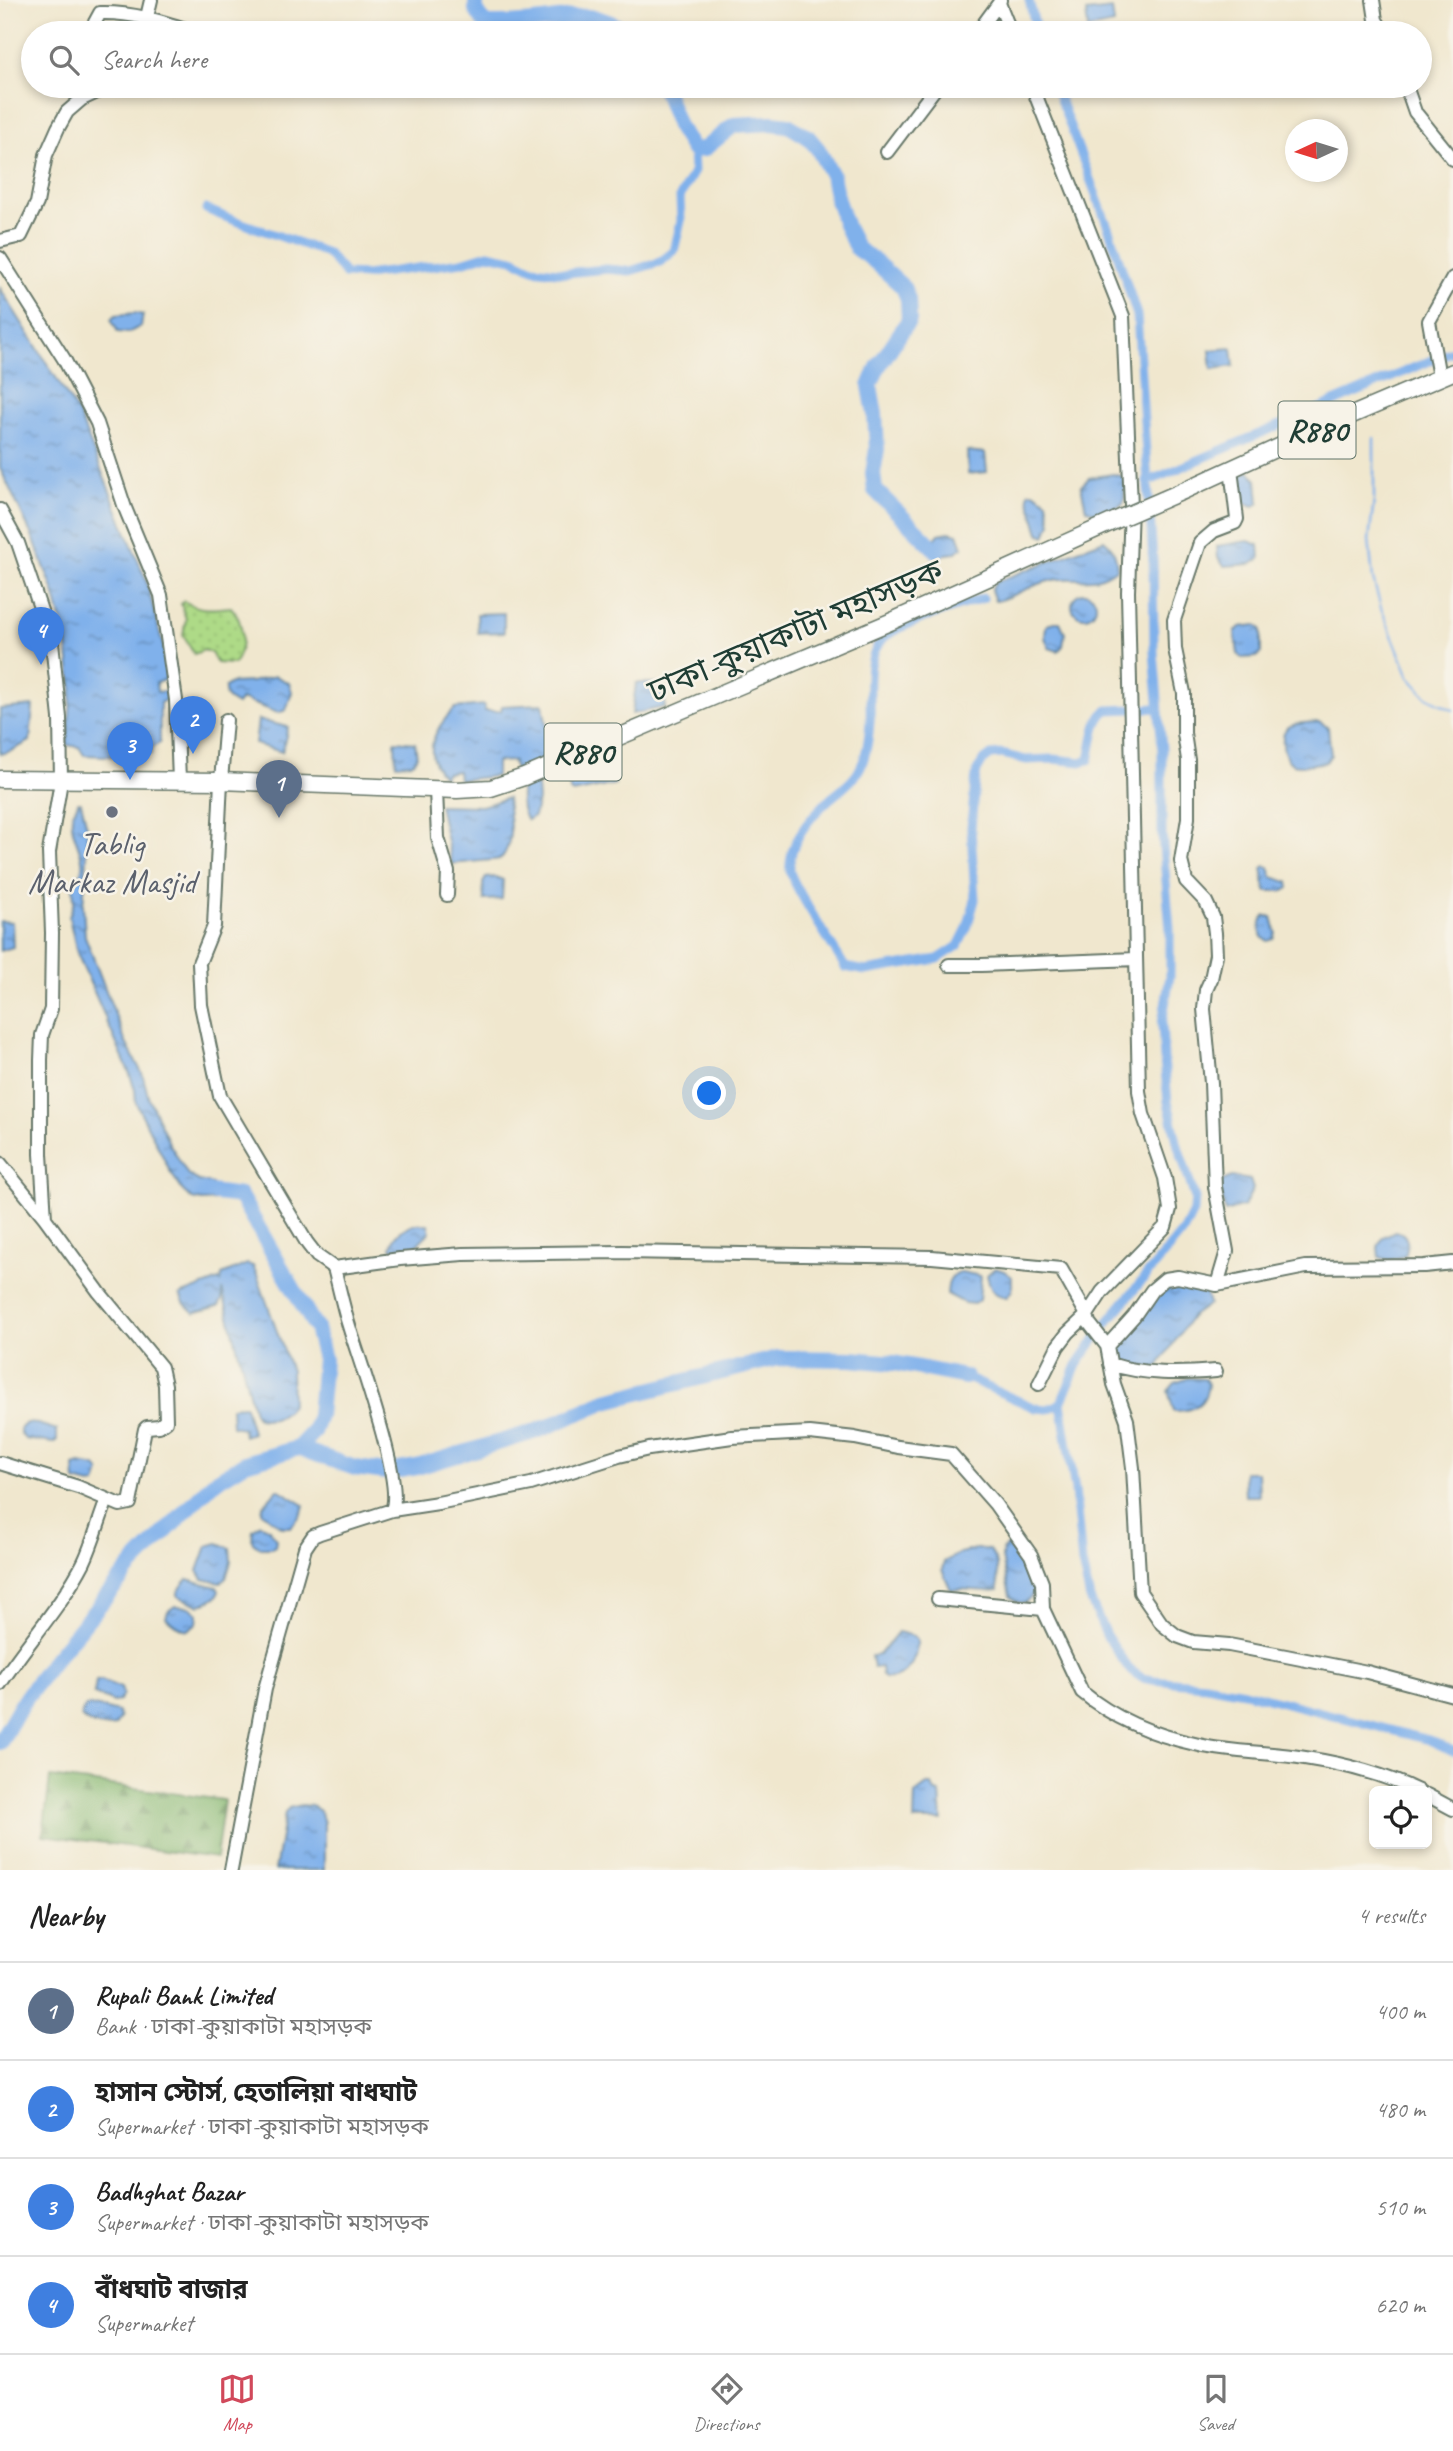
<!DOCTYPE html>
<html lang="en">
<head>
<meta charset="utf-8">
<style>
  :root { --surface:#fff; --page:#f6f6f6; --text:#222; --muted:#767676; --line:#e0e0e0; --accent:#d1495b }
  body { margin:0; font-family:Caveat,"Noto Sans Bengali",sans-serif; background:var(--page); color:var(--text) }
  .controls { position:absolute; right:21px; bottom:21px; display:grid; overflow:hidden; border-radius:10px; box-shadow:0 4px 10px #0003 }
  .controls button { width:63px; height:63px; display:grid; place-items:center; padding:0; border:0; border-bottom:2px solid var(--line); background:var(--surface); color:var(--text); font:35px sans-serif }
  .compass { position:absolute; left:1285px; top:119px; width:63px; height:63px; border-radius:50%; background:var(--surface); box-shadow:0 4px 10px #0003; rotate:266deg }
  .you { position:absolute; left:710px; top:1094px; width:24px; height:24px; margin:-18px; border:5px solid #fff; border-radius:50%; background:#1a73e8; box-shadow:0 0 0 10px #1a73e833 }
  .badge { display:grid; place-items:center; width:46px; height:46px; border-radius:50%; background:var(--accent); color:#fff; font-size:23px; font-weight:700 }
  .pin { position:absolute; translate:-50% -58px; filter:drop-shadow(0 2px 4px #0008) }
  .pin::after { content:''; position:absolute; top:37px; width:24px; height:21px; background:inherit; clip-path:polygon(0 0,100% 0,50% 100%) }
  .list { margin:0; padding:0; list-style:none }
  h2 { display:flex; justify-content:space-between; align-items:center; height:91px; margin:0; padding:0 28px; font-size:30px }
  h2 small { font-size:23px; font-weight:400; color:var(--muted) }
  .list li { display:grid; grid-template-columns:46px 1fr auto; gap:21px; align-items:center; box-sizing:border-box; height:98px; padding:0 28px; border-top:2px solid var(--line) }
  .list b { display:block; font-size:26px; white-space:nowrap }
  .list p { margin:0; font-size:23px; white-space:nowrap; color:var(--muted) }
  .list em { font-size:23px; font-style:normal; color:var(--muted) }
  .icon { flex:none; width:38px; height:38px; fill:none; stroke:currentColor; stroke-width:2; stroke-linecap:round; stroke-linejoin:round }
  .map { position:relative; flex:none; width:1453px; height:1870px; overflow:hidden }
  .search { position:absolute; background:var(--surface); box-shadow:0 4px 10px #0003; left:21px; right:21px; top:21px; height:77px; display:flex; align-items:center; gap:18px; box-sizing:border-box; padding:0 24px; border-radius:38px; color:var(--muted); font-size:26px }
  .sheet { height:483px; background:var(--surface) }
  nav { display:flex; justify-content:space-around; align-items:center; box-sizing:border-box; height:98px; border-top:2px solid var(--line); background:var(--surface); font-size:19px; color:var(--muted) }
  nav a { display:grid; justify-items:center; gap:4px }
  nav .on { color:var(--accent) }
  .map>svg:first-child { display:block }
</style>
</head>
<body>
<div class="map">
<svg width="1453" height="1870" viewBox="0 0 1453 1870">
  <defs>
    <pattern id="grass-dots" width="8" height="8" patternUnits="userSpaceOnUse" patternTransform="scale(1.75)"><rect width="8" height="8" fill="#aeda87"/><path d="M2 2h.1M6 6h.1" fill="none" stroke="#95bc75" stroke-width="1.8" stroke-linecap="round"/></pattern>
    <pattern id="forest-firs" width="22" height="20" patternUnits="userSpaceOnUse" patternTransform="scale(1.75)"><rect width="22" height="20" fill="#8aba74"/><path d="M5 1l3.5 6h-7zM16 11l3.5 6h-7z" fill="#709860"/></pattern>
    <pattern id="water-ripples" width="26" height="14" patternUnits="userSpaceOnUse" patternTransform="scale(1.75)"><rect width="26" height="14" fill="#80b1eb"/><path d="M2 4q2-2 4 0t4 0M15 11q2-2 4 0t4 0" fill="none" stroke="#6891bf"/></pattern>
  </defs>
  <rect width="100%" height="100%" fill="#f7f3e8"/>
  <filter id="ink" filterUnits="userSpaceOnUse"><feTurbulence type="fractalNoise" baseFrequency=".0143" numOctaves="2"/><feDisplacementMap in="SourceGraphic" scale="14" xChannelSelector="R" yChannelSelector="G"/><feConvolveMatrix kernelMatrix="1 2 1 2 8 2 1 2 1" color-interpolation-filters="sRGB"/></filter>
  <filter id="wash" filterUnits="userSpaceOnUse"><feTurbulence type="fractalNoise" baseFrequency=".00686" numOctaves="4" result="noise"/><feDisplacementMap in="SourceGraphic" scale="28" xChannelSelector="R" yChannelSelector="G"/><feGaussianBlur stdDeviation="1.57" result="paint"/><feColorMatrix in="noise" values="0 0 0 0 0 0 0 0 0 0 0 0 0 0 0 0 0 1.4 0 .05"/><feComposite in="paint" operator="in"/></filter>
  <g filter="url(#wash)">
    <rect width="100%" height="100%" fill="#f0e7ce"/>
    <path fill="url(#grass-dots)" stroke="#668c5e" stroke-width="2" d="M184,601C200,611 213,609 231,607C244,621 246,647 234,664L217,663L211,653L204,650L194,654L183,635L186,619L181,604Z"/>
    <path fill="url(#forest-firs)" stroke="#547c54" stroke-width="2" d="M50,1777L224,1800L216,1858L43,1835Z"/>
    <path fill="url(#water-ripples)" stroke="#507790" stroke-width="2" d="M1112,9L1114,24L1088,29L1086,12Z
      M0,288L78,413L146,580L163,645L167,679L156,683L157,692L166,691L167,699L160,703V743L153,747L151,754H143L141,749H132L130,757L84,755L79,747L67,745L72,686L66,637L54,592L34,540L0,468Z
      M135,313L143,315L141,326L128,333L118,332L111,319L116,315Z
      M1232,348L1234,366L1212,369L1210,350Z
      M967,451L985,453L987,472L968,474Z
      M1249,471L1257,480L1259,503L1254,506L1242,502C1237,490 1234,475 1249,471Z
      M1113,474L1125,477L1124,502C1116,511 1096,515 1086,509L1081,486L1089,478Z
      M1029,492H1034L1047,501L1051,523L1045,536L1039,533L1028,497Z
      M949,532L958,534L963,547L954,553L940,555L936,548L935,539L939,534Z
      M1104,540C1114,548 1116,555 1117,568C1092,589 1076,573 1049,581C1031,585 1015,596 997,601H995L991,590L996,582Z
      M1248,541L1259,545L1260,559L1251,564L1224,566L1218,558L1217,546Z
      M1072 605a12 12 0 1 1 24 0a12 12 0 1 1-24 0Z
      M504,613V632L478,633L477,614Z
      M1053,622H1060L1065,633L1063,646L1058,651L1049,648L1045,637L1046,626Z
      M1256,625L1261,629V653L1256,657L1242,658L1238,654L1235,632L1240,627Z
      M275,676L289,683L292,692L286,710L278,713L241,699L237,705C228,700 224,698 225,687L231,683L251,682Z
      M636,683H663L665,707L632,714Z
      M543,704L551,757L515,772L513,761L496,762V776L459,780L458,771L446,773L444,777C421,753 434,729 455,708L484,705L485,711H501L502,706Z
      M33,706L30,741L11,751L0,754V709Z
      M258,720L288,727L282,752L255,744Z
      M1319,722L1328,727L1331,755L1326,762C1317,763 1302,767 1293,764C1283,760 1280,737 1286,729C1292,722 1311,723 1319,722Z
      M395,741L415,743L417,756L413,763L396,764Z
      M606,755L613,757L615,784L573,793L570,791L568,775L575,769Z
      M531,780L537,786L538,800L534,816L527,820C520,811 520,795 522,784Z
      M507,798C509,820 515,841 501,859L452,864L439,805L482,806Z
      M78,802H81L87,827V858L83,905L85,936L126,1043L142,1073L149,1099L169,1143L188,1175L199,1181L212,1184L215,1200L202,1201L192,1199L183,1191L171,1173L136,1103L135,1090L129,1072L77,953L69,917L74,902L73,882C96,864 69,840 72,817C72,811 77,809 78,802Z
      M1265,866L1269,867L1272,877L1288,882L1289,888L1284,891H1266L1262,868Z
      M495,877L503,880L502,899L484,900L483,883L486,878Z
      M1265,916L1272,917L1276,932L1274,939L1268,941L1262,937C1260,930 1259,921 1265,916Z
      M0,921L12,922L13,947L0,951Z
      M1232,1177L1250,1180L1253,1189L1244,1206L1225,1212L1220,1186L1222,1181Z
      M414,1224H428L430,1232L411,1250L397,1251L391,1248C393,1236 403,1228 414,1224Z
      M1395,1231C1409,1233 1409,1245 1405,1256L1389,1260L1379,1257L1378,1247L1383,1237Z
      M247,1264L253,1266L257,1275L291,1371L292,1404C283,1416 273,1421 258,1418L254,1412L222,1289V1300L219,1306L194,1313L185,1304L180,1295L219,1280L221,1282L222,1275Z
      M995,1268L1004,1271L1012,1277V1290L1007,1297C992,1295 990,1289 987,1275Z
      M961,1272L981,1276L979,1300L974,1304L964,1303L947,1294C948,1282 949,1275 961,1272Z
      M1174,1286L1206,1293L1209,1304L1191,1317L1157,1368L1119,1364L1116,1352L1160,1287Z
      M1188,1378L1205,1379L1208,1384C1206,1404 1195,1411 1174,1411L1168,1391L1175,1383Z
      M245,1406L252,1433L244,1436L242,1428L232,1426L231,1407Z
      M26,1423L38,1424L57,1430V1440L53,1443L25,1439L20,1433V1429Z
      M80,1464L96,1467L100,1472L96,1484L90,1485L75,1481L74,1466Z
      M1244,1472H1258L1259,1496H1245Z
      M278,1489L304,1505L302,1513L291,1527H282L262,1512L263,1506Z
      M260,1524L269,1529L276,1539L275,1546L271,1548H260L252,1541L253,1530Z
      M218,1543L230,1548L231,1562L226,1578L220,1583L203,1579L198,1571L207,1546Z
      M1009,1544C1027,1554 1033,1573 1034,1593L1025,1603L1017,1602L1010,1596L1002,1558L1003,1549Z
      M976,1549L990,1550L997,1564L998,1590C981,1593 968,1587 951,1590L942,1570L944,1562L960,1553Z
      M187,1579L217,1587L219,1591L217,1596L203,1604L198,1605L178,1596V1592Z
      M175,1606L190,1607L198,1614L197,1623L188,1630C179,1628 172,1624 166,1617L168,1611Z
      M898,1632L913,1636L917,1640C918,1658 906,1681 885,1678L882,1675L881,1667L873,1668L871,1656L879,1655Z
      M101,1680L121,1688L123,1694L119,1701L113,1702L94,1694L96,1681Z
      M88,1706L99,1707L118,1712L120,1718L115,1726C104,1728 89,1725 81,1716L84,1708Z
      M927,1785H932L935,1792L940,1793L942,1821H914L915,1794Z
      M302,1805L312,1806L320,1811L324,1823V1870H275L285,1813L289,1808Z"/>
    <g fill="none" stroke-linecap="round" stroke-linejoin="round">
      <path stroke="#80b1eb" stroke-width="2.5" d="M1374,438V500L1369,540L1373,579L1381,608L1409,677L1427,697L1453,710"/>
      <path stroke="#80b1eb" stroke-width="9" d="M1029,0L1037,33
        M206,209L225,217L327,253L345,274L366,275L462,262L488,254L513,259L533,269L566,273L605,269L630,271L660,262L674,251L681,221L680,197L694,171L693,150
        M1147,482L1453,351
        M983,598C960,606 899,624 884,638C863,657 872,696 870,721C869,737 867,758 858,772C852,782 840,791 831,798C811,816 788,842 790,870C790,882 836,951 845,967L866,971L938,959L958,946L967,928L975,900L971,828L975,782L977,771L983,761L991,755L1002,754L1026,760L1053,759L1081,762L1089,760C1093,745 1094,716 1108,710L1158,708
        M965,1377L1035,1408L1048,1409L1061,1403L1077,1365L1105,1325L1184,1230L1194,1210L1195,1198L1178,1146L1168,1102L1164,1059L1162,1023L1170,976V929L1162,834V749L1154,652L1153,560L1137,315L1111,235L1055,86
        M1061,1403L1075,1490L1082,1563L1090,1599L1106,1635L1129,1669L1142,1678L1153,1680L1205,1685L1244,1692L1429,1740L1453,1751"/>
      <path stroke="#80b1eb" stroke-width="16" d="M476,0V10L485,24C501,24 518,24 534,22C575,18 590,8 629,33
        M663,86L678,126L693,150L704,149L734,125L772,123L788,125L808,137L818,149L832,175L837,200L846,227L857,249L872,259L903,287L908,299L909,320L878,367L870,386L875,414L877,449L873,473L875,490L937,551
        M195,1190L240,1196L316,1328L324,1359L319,1416L313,1432L298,1448
        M0,1742L22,1703L53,1661L130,1568L214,1482L245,1463L298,1448L355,1468L387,1472L417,1467L537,1431L606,1401L778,1358L851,1359L894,1363L965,1377"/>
    </g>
  </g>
  <g filter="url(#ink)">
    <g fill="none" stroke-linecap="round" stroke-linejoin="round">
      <defs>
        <path id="minor" d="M1000,0L999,3L1011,33
          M1373,0L1376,20L1384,33
          M147,17L151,0
          M97,33L94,24L100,13C135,12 166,23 198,33
          M977,33L999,3
          M1032,86L1123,316L1131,506L1128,592L1139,1091L1143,1114L1165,1178L1170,1209L1165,1227L1102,1292L1087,1315L1068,1333L1058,1346L1039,1384
          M1406,86L1415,112L1453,159
          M887,152L937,86
          M0,241L21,236L37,203L46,155L58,128L67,112L82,99L95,93L99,86
          M0,258L64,359L97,423L125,508L161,595L176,700L179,781
          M1439,377L1429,321L1453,278
          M0,510L18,543L52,643L60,718L61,781L49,852L52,933L51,1009L42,1035L41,1060V1154L45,1218
          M226,720L221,781L214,926L199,963L201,1005L220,1096L307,1243L317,1256L334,1268C339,1287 343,1307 349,1326C359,1360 404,1482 392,1510L320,1533L313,1536L305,1548L265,1689L231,1870
          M436,790L438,838L448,872L447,895
          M949,965H982L1136,959
          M0,1163L45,1218L99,1292L161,1367L165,1385L166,1421L159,1426L147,1427L145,1429L130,1503L120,1505L78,1487L0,1463
          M334,1268L400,1259L463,1254L622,1252L932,1257L1061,1269L1087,1315L1089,1323L1107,1346L1114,1384L1127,1420L1133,1468L1140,1592L1162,1624L1177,1636L1193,1642L1229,1645L1286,1656L1367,1672L1453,1695
          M1217,1285L1306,1267L1424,1266L1453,1263
          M1107,1346L1134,1316L1152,1290L1165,1279L1178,1277L1217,1285L1227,1251L1215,1187L1211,1083L1204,1009L1206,990L1211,979L1216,955L1215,933L1213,917L1206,902L1186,881L1181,861L1188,818V760L1184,733V693L1175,649L1174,620L1200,543L1214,531L1235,523L1237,519L1231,469
          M1110,1364C1144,1375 1180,1374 1216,1371
          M392,1510L438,1503L531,1484L619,1456L649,1449L732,1437L810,1433L855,1438L898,1447L951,1454L995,1504L1031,1555L1042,1583L1043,1609L1082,1692C1115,1720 1157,1736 1199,1745C1233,1753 1270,1752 1305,1758C1345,1764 1383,1774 1418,1791
          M938,1599L1043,1609
          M0,1684C27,1643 62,1605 84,1562C93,1543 99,1520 107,1500
          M1427,1795L1453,1809"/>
        <path id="major" d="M1183,491L1305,435L1453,372
          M0,779L221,781L457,790L491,788L524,777L890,622L1123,517"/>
      </defs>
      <use href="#minor" stroke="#68786a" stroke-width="16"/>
      <use href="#major" stroke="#68786a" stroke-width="19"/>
      <use href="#minor" stroke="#fff" stroke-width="12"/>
      <use href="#major" stroke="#fff" stroke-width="16"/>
      <defs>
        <path id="major-bridge" d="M1123,517L1183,491"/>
      </defs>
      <use href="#major-bridge" stroke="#68786a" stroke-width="19" stroke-linecap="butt"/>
      <use href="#major-bridge" stroke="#fff" stroke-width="16"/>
    </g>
  </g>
  <circle fill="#6b7280" stroke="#f7f3e8" stroke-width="2.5" cx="112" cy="812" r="7"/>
  <g text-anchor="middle" stroke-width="5" stroke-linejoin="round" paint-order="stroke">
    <g fill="#f7f3e8" stroke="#60746a" stroke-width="2">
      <rect x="1278.5" y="401.5" width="77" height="57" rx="5"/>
      <rect x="544.5" y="723.5" width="77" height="57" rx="5"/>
    </g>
    <g font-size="32" font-weight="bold" fill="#1f3d34">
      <text x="1317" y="441">R880</text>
      <text x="583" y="763">R880</text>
    </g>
    <g font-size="33" fill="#1f3d34" stroke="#f7f3e8">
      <text transform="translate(795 630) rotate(-23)" y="12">ঢাকা-কুয়াকাটা মহাসড়ক</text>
    </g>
    <g font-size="33" fill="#5b616d" stroke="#f7f3e8">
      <text x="112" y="855">Tablig<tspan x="112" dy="38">Markaz Masjid</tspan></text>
    </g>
  </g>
</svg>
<div class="controls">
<button><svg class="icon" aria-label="locate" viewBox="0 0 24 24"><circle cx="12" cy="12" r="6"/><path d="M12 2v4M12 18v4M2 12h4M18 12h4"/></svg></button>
</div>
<svg class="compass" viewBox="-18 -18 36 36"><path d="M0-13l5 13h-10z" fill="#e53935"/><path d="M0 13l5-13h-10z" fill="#767676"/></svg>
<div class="you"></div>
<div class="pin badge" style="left:279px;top:818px;background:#5c6f8a">1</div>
<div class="pin badge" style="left:193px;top:754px;background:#3f7fe0">2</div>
<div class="pin badge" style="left:130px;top:780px;background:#3f7fe0">3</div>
<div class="pin badge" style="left:41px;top:665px;background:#3f7fe0">4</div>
<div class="search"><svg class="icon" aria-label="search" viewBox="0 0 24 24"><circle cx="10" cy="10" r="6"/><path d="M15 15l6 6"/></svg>Search here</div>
</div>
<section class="sheet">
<h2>Nearby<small>4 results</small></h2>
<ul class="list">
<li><span class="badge" style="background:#5c6f8a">1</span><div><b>Rupali Bank Limited</b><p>Bank · ঢাকা-কুয়াকাটা মহাসড়ক</p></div><em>400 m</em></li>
<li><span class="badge" style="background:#3f7fe0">2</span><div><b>হাসান স্টোর্স, হেতালিয়া বাধঘাট</b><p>Supermarket · ঢাকা-কুয়াকাটা মহাসড়ক</p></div><em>480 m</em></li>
<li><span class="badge" style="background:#3f7fe0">3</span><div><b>Badhghat Bazar</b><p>Supermarket · ঢাকা-কুয়াকাটা মহাসড়ক</p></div><em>510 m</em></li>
<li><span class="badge" style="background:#3f7fe0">4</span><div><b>বাঁধঘাট বাজার</b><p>Supermarket</p></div><em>620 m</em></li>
</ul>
</section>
<nav>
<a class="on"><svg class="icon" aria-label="map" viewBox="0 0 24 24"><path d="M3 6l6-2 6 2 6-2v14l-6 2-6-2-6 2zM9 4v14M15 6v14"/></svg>Map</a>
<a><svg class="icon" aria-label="directions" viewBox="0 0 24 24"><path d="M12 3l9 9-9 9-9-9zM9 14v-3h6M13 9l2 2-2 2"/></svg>Directions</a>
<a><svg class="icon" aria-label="saved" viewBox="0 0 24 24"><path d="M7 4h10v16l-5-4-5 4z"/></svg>Saved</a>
</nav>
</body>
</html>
